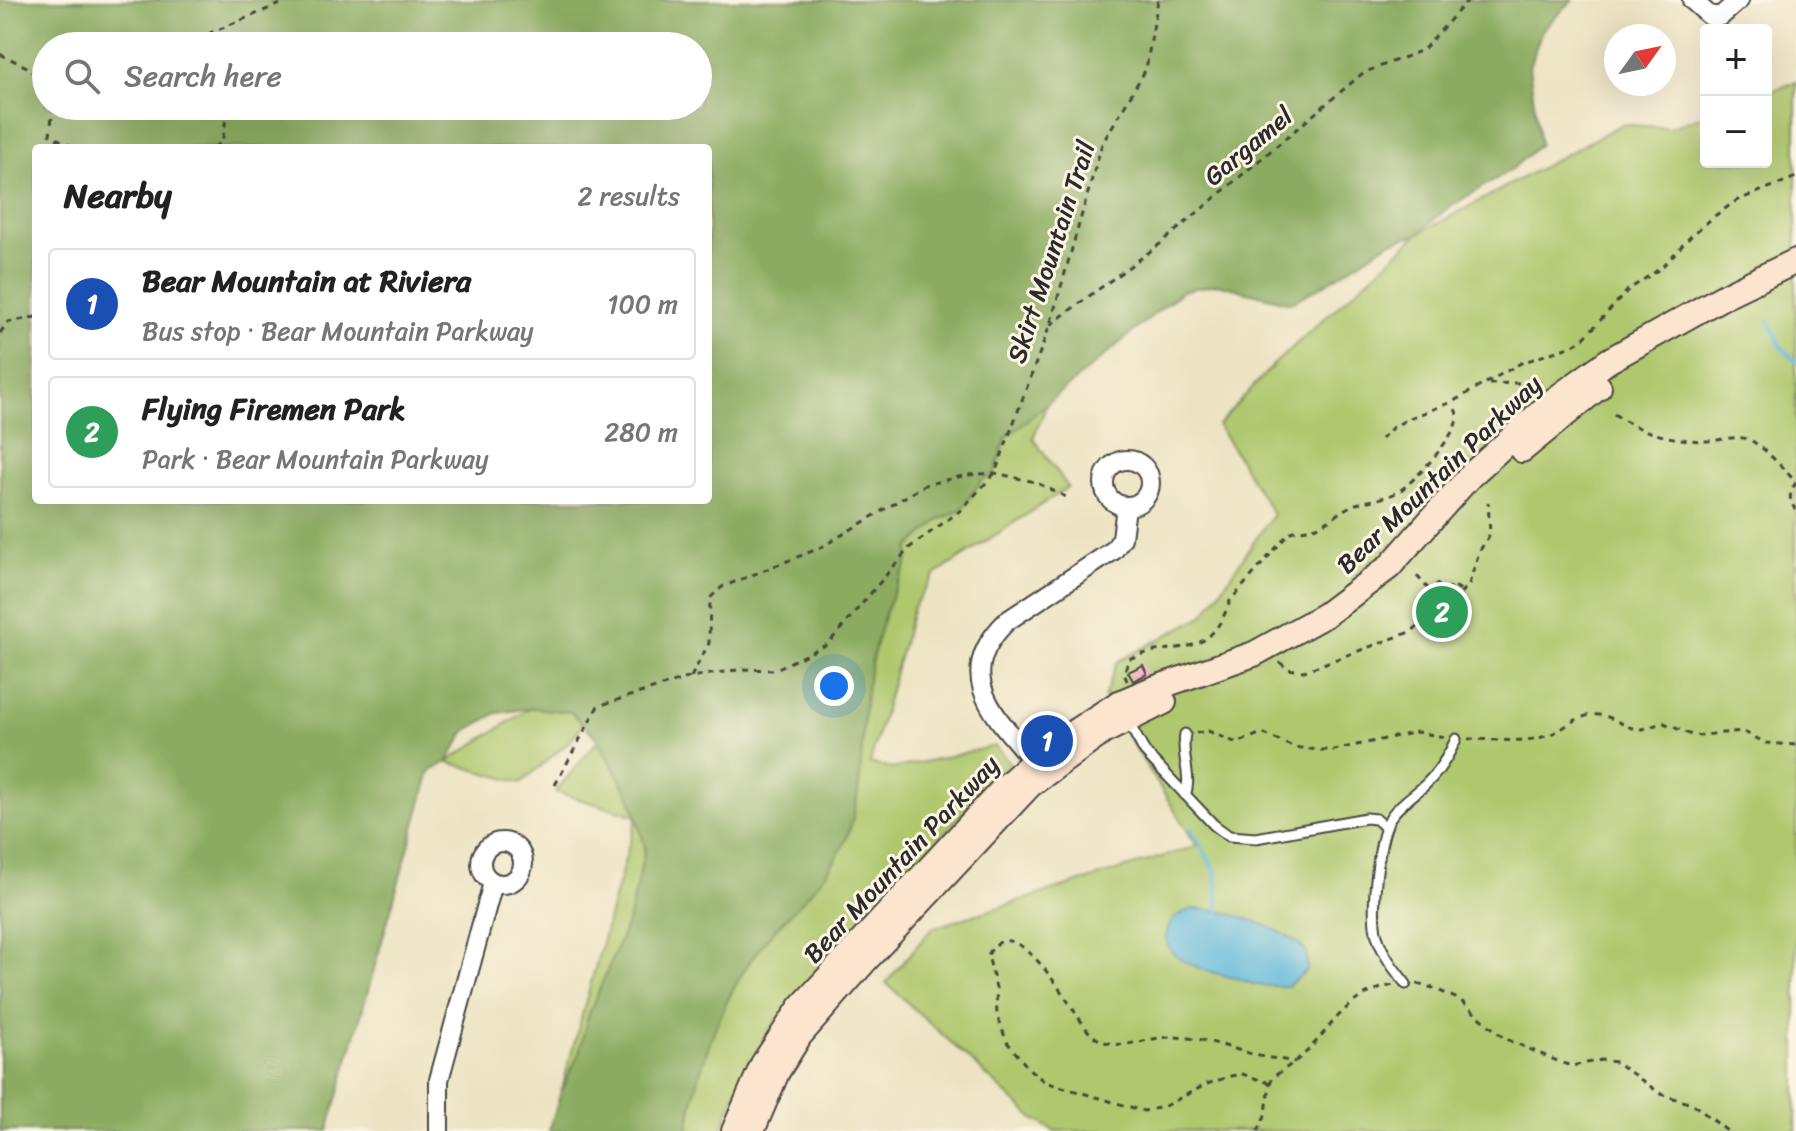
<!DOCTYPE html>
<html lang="en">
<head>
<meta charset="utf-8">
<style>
  :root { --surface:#fff; --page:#f6f6f6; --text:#222; --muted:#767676; --line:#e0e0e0; --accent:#d1495b }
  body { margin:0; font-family:Sriracha,sans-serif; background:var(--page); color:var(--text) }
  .controls { position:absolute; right:24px; top:24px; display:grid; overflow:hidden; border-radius:8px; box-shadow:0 8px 32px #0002 }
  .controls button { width:72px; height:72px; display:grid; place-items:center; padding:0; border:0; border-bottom:2px solid var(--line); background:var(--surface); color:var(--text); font:40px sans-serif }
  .compass { position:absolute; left:1604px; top:24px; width:72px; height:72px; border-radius:50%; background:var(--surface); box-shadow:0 8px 32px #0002; rotate:57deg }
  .you { position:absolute; left:834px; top:686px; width:28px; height:28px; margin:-20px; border:6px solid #fff; border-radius:50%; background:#1a73e8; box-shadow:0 0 0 12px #1a73e833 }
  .badge { display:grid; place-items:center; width:52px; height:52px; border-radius:50%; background:var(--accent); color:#fff; font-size:26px; font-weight:700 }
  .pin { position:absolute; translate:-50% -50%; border:4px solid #fff; box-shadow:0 2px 8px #0006 }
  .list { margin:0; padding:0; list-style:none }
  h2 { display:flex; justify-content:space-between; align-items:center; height:104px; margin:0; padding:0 32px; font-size:34px }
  h2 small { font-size:26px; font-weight:400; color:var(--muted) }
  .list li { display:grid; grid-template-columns:52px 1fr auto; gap:24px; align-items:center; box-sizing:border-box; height:112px; margin:0 16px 16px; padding:0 16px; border:2px solid var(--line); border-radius:8px }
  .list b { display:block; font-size:30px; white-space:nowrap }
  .list p { margin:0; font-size:26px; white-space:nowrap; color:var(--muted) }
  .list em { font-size:26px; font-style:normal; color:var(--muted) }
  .icon { flex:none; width:44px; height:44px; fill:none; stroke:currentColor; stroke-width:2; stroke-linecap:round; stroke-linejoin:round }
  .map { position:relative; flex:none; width:1796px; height:1131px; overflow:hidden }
  .search { position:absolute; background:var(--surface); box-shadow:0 8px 32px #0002; left:32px; top:32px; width:680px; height:88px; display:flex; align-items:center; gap:20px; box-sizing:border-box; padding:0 28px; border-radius:44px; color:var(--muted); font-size:30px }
  .panel { position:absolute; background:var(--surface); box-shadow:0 8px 32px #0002; left:32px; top:144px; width:680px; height:360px; border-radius:8px }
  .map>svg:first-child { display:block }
</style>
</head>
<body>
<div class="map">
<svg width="1796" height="1131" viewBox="0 0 1796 1131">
  <rect width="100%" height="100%" fill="#fcf5e5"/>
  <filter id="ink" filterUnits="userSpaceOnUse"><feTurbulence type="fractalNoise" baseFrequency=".0125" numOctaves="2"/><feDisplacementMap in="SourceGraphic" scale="16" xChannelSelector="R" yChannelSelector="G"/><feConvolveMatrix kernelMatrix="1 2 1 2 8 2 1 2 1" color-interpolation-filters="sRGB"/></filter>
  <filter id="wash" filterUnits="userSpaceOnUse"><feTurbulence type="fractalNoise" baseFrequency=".006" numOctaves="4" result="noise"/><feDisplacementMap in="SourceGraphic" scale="32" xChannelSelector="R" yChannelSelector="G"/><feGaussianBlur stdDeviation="1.8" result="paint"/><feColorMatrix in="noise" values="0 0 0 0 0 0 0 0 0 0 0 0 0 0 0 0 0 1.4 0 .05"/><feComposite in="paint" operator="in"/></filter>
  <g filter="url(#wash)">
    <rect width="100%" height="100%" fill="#ede3c3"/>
    <path fill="#afc76d" stroke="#6d794c" stroke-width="2" d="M1796,82V1131H1055L1034,1119L886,983L932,928L1197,846L1104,698L1117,662L1203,616L1273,514L1218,425L1274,364L1418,234L1622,124L1669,128L1706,115V162H1766V93Z
      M1065,361L1033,438L1068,487L935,575L913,607L870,763L892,769L995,746L1010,763L913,867L890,868L870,890L871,913C832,956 789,997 760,1046C744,1073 733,1102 721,1131H550L637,816L555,792L611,725Z
      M572,681L596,709L569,742L521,783L447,762Z"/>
    <path fill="#8bac60" stroke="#5b6c46" stroke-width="2" fill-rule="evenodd" d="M0,0H1573L1542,30L1529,67L1540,144L1512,169L1445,210L1418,234L1390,242L1322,286L1290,303L1217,284L1182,291L1006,438L995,473L981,481L961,510L939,520L909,548C911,564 899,578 893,593C884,613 878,635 873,656C858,711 867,771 851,825C837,874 796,904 765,941C724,991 696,1068 688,1131H549L562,1089L579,1053L587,1019L628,921L637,886L645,848L631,798L595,736L571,712L534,708L497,713L466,731L447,762L430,772L328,1131H0ZM46,46H698V106H46ZM36,148H708V500H36Z"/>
    <path fill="#5db8db" stroke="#447283" stroke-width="2" d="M1193,909C1226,909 1285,927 1307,952V970L1288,986C1277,986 1267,986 1256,985C1250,984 1245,980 1239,979C1218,974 1158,962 1167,932C1171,917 1179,914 1193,909Z"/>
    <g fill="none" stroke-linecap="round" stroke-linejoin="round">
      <path stroke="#5db8db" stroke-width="4" d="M1769,320L1781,347L1796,361
        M1191,829L1216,872L1219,911"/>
    </g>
    <g id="blocks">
      <path fill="#f79fbf" d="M1143,665L1147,674L1133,681L1128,672Z"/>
    </g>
  </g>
  <g filter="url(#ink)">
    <use href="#blocks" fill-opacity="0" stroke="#484742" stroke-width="2"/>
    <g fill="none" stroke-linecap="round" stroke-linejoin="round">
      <defs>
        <path id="lane" d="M1127,720L1145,752L1214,825L1229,836L1256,838L1366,818L1376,819L1385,827
          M1185,734C1180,754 1193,777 1185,795
          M1406,984C1394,969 1383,955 1377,936C1370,913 1378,834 1392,815C1401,803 1414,795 1425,785C1439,772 1448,757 1456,739"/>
        <path id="street" d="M1692,0L1710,16H1721L1739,0
          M1104 483a23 23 0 1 1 46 0a23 23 0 1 1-46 0Z
          M1042,771C1003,723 946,680 1007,621L1114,550L1122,538L1126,507
          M481 863a21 21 0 1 1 42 0a21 21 0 1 1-42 0Z
          M439,1131V1080L493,883"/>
        <path id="secondary" d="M1522,450L1599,387
          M734,1131L763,1064L801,1007L1003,789L1046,750L1119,703L1150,690L1254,654L1325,615L1389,567L1470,476L1554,400L1608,361L1730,293L1796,261
          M752,1131L777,1072L800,1035L864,962L1030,785L1103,732L1164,702"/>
      </defs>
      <use href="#lane" stroke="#484742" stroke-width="13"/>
      <use href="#street" stroke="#484742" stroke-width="22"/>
      <use href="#secondary" stroke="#484742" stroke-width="28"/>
      <path stroke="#484742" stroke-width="3" stroke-dasharray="6 6" stroke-linecap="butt" d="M216,46L210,33L290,0
        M0,54L27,67L46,85
        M53,106L50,135L75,148
        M215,148L223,137L228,106
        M1050,325L1160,244L1363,73L1423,50L1468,0
        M0,333L8,322L36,317
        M1489,384L1541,382
        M1614,414C1643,434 1672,440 1707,441C1721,441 1737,434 1750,440C1767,449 1783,469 1796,482
        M1381,439L1393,427L1410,418L1452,402L1521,363L1572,346L1585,337L1628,290L1661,268L1693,234L1716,215L1736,201L1796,177
        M1796,483C1789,492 1788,501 1796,510
        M1417,576L1445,608
        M1436,583L1445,593
        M1438,600L1452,585L1463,591
        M1280,662L1287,669L1304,671L1410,632L1450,604L1469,584L1479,552L1490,534L1488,502
        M691,677L709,643L710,598L722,587L820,548L925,485L967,475L995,473L1035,482L1066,497
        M1127,681L1124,673L1129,659C1176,638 1207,665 1230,601L1289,533C1299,528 1309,531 1319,526C1332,519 1342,509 1356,504C1370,500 1384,499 1398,492C1413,483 1459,434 1457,416C1457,411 1454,408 1453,404
        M1196,733L1208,731L1237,743L1262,733L1293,747L1318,750H1334L1417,732L1445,737
        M1468,739C1494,739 1525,744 1549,735C1565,729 1575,716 1593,715C1612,713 1623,729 1640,729C1648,729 1655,724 1664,723L1694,736L1742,731L1766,743L1796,745
        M555,785L598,706L691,677L743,669L774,670L828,644L909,548L961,510L995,473L1050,325L1102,144L1146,69L1158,0
        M1417,984L1433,988L1460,1000L1504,1038L1562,1063L1572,1066L1601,1060L1616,1062L1661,1094L1694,1105L1727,1131
        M1270,1083L1242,1074L1231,1076L1207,1084L1163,1107L1144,1111L1045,1082L1029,1069L1007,1042L997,1016L996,988L988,955C1017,900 1076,1022 1092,1035C1116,1054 1142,1038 1169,1037C1203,1037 1220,1045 1252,1054C1266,1058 1281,1059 1295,1062
        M1258,1131L1266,1113L1270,1083L1273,1077C1287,1067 1302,1058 1313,1045C1339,1016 1352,993 1394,985"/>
      <use href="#lane" stroke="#fff" stroke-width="9"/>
      <use href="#street" stroke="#fff" stroke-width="18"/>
      <use href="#secondary" stroke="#fce5cf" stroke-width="24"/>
    </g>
  </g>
  <g text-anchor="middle" stroke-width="6" stroke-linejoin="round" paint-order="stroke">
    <g font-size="26" fill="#2b2b2b" stroke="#fcf5e5">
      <text transform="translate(1248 146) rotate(-40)" y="9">Gargamel</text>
      <text transform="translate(1051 252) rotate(-72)" y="9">Skirt Mountain Trail</text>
      <text transform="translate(1439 474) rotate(-44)" y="9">Bear Mountain Parkway</text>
      <text transform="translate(901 859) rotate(-47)" y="9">Bear Mountain Parkway</text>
    </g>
  </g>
</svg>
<div class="controls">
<button>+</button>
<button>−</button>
</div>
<svg class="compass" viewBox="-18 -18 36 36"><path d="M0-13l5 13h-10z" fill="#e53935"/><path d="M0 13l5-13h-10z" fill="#767676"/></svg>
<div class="you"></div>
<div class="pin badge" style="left:1047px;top:741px;background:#1a4fb4">1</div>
<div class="pin badge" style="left:1442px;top:612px;background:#2e9e5b">2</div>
<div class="search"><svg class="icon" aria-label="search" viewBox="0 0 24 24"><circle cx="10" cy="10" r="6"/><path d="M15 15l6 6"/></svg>Search here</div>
<section class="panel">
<h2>Nearby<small>2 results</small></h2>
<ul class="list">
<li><span class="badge" style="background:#1a4fb4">1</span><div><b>Bear Mountain at Riviera</b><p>Bus stop · Bear Mountain Parkway</p></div><em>100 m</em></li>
<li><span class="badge" style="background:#2e9e5b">2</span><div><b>Flying Firemen Park</b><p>Park · Bear Mountain Parkway</p></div><em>280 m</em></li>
</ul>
</section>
</div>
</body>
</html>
